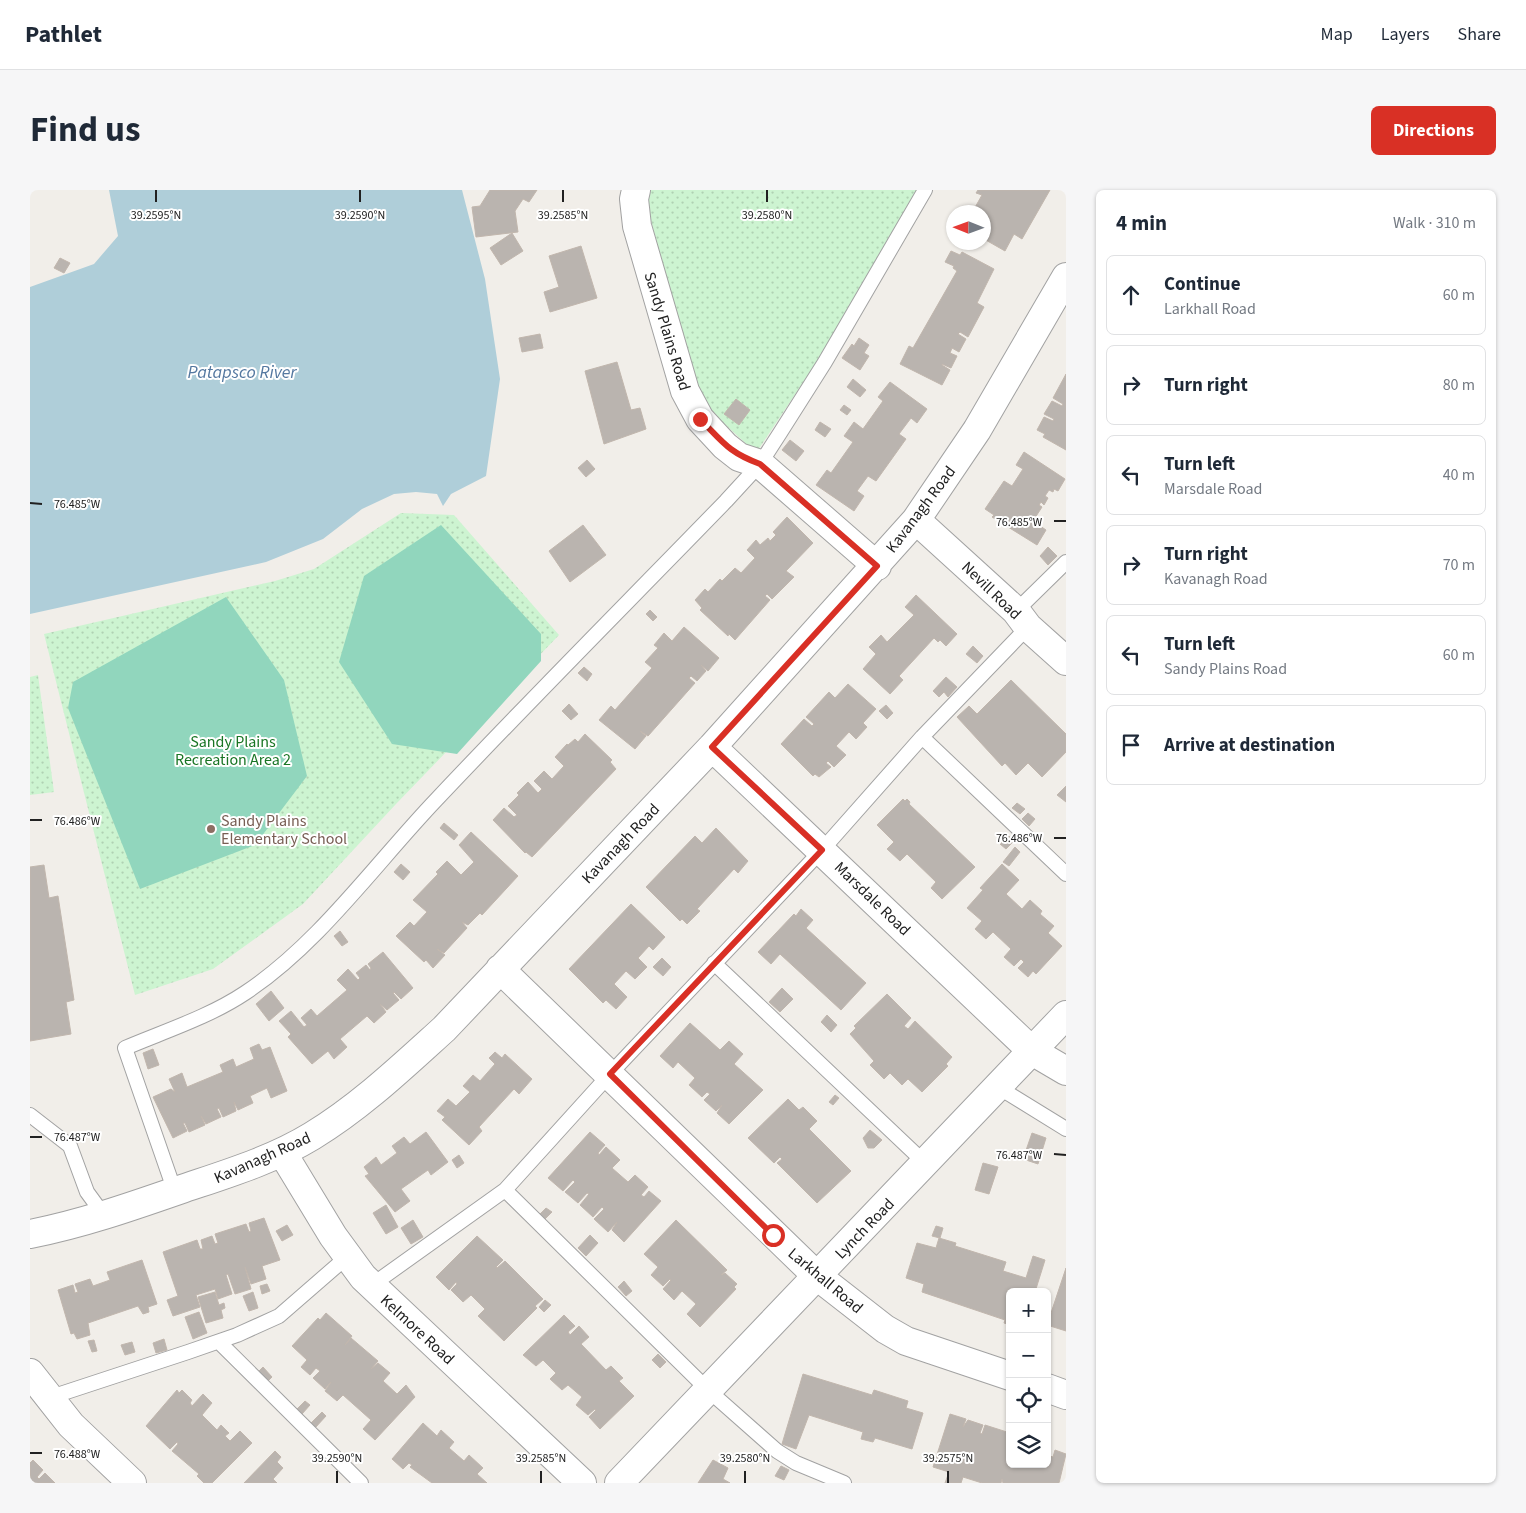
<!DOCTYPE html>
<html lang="en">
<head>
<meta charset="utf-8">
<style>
  :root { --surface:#fff; --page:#f6f6f7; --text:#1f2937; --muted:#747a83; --line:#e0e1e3; --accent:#d93025 }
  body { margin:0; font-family:"Source Sans 3",sans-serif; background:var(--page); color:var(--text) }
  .controls { position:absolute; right:15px; bottom:15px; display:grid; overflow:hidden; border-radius:8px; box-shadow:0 1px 4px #0004 }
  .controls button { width:45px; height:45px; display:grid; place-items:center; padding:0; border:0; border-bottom:1px solid var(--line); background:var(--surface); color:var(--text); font:25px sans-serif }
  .compass { position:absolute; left:916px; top:15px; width:45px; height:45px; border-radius:50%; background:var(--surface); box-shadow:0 1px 4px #0004; rotate:271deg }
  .stop { position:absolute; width:15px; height:15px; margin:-11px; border:4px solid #d93025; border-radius:50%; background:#fff }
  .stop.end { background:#d93025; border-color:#fff; box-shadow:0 1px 5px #0008 }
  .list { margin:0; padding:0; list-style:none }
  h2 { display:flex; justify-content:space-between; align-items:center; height:65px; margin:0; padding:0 20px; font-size:21px }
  h2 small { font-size:16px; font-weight:400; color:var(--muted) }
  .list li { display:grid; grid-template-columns:32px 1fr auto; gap:15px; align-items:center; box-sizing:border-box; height:80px; margin:0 10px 10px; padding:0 10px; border:1px solid var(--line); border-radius:8px }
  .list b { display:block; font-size:19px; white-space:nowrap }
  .list p { margin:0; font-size:16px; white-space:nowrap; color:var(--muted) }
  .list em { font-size:16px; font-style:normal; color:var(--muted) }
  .icon { flex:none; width:28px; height:28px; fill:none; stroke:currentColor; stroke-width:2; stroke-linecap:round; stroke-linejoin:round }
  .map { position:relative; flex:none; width:1036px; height:1293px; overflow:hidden; border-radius:8px }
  header { display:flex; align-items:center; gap:30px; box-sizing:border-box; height:70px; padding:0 25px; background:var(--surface); border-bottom:1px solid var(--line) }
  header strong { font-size:24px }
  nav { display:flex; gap:28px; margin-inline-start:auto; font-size:18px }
  .intro { display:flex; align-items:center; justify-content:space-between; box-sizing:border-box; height:120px; padding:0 30px }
  h1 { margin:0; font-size:35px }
  .button { padding:12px 22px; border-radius:8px; background:var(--accent); color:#fff; font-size:18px; font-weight:700 }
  main { display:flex; gap:30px; padding:0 30px }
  aside { flex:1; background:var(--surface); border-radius:8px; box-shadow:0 1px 4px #0004 }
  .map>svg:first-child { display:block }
</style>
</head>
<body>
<header>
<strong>Pathlet</strong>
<nav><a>Map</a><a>Layers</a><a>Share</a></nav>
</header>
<div class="intro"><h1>Find us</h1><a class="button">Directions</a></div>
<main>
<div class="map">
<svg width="1036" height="1293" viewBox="0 0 1036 1293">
  <defs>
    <pattern id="park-dots" width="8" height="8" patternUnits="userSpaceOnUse" patternTransform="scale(1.25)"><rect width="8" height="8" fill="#cdf4d1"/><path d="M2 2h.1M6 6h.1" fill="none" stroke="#b0d1b3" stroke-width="1.8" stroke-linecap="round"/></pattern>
  </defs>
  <rect width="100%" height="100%" fill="#f1eee9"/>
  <path fill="url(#park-dots)" d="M620,0H887L792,164L726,263L674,215L658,171L617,15Z
    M371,323L424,325L529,445L366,614L273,714L183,779L105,805L14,444L245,391L284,379Z
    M8,485L24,602L0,605V487Z"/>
  <path fill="#91d6bd" d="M411,335L511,444V471L427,564L362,554L309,472L334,386Z
    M196,407L254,490L277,586L225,655L110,699L38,518L43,492Z"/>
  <path fill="#afced9" d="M79,0H432L455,89L470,189L456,286L421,304L413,316L407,304L386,302L364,304L332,319L293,349L236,372L0,424V97L64,74L88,46Z"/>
  <path fill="#bab4af" stroke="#c1b6ad" d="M460,0H507L499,12L493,9L485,21L488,42L446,47L442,17L450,16Z
    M948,0H1020L992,49L984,44L975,61L954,49V22L943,21L952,5L946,3Z
    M482,43L493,61L471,75L460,58Z
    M551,56L567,108L520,122L514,102L529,97L519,66Z
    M921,61L930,65L932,62L964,79L947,113L954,117L938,147L930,142L928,144L936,149L929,162L922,158L920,163L927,166L921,178L912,174V175L920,180L912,195L870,174L879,156L883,158L927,81L923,78L924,76L915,72Z
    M30,68L40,73L34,83L24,78Z
    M510,144L513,158L492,162L489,148Z
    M829,148L839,155L834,163L839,166L830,180L812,168L822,154L824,156Z
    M587,172L601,220L610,218L616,239L574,254L555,181Z
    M1036,184V260L1013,247L1015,244L1007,240L1014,227L1023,231L1024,229L1014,224L1022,211L1032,216L1033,214L1023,208Z
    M823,189L836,200L830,207L817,197Z
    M860,192L897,219L887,233L881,228L869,244L876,249L846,291L838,286L827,301L834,306L824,321L786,295L797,280L801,283L823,252L814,246L824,232L833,239L853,211L848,207Z
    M706,209L720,220L709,235L694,224Z
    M814,215L821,220L817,225L810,220Z
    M790,232L801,239L795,247L785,240Z
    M760,250L774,261L766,271L752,260Z
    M994,262L1035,289L1028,301L1024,299L1023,302L1019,300L1015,306L1018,308L1014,315L1011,312L1009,315L1012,317L1003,331L1016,340L1007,355L962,327L964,325L955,319L974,291L982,296L993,279L986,275Z
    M557,270L565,279L556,287L548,278Z
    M757,327L783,353L756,381L764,387L742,409L737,404L735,406L740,410L705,450L699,444L698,446L670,420L672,418L665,410L675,399L678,402L690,389L692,391L705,378L711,383L725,368L717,360L726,350L730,355L738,348L740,351L746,345L743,342Z
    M553,335L576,365L540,392L519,361Z
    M1018,357L1027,366L1018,375L1010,366Z
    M886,405L927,444L916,456L910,450L908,452L904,448L869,486L873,490L860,504L833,479L846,464L839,457L851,445L857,452L884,425L875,417Z
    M620,420L627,427L623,431L616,424Z
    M654,437L689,468L678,481L671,475L676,481L667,491L661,486L659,488L665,493L618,546L610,541L616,546L605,559L569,530L581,516L585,520L622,478L615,472L628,458L624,455L634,443L642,451Z
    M943,456L953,466L947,473L936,464Z
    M554,477L562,484L557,491L548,483Z
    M916,487L927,497L918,507L914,502L909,507L903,501Z
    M981,490L1036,544V562L1012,587L998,573L986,585L975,573L972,576L927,527L939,516L947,524Z
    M818,494L846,519L833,533L837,537L826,549L819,542L806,556L816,565L804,577L798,571L796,573L801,577L789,587L785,584L783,586L751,554L774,529L782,536L784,534L776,527L799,502L805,508Z
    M539,514L548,524L541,530L532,521Z
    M856,515L863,523L857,529L849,521Z
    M555,544L582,570L580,572L586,579L502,667L496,662L495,663L463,630L474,618L484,627L487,625L478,616L489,605L487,603L498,592L508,603L512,599L504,591L514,581L522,589L534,576L525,567L537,554L538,555L545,549L548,552Z
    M1036,596V612L1027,605Z
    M873,609L875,611L877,609L880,612L879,614L945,677L912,709L901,698L906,692L877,664L870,671L857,659L864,652L847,635Z
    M987,613L995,619L990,624L982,618Z
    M998,623L1005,629L999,636L992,629Z
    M414,633L428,645L424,650L410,638Z
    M686,638L718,671L708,683L704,679L667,719L670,721L657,734L652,729L650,731L616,697L665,646L672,653Z
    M441,642L488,686L452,725L450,723L438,735L432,732L437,738L414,763L407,759L415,765L403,778L396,770L394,772L366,746L380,732L384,736L397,722L383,710L408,684L406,682L417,671L431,685L444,672L429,655Z
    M978,645L984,651L976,659L970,654Z
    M985,657L990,662L979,676L973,672Z
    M371,674L380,682L373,690L364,682Z
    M972,674L989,690L976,704L992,719L1000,710L1012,721L1010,724L1024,736L1018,743L1032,756L1006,784L1003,781L998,787L988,778L994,772L991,769L984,776L974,767L981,759L963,742L956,749L945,739L952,731L937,718L953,700L950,698Z
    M14,675L19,708L28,706L44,810L36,812L41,844L0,851V677Z
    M601,714L635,747L623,760L619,756L608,768L617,777L605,789L596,781L584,794L597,807L586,819L576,810L573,813L539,779Z
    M771,719L783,730L776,738L836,793L811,820L750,764L741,774L728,762L764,724L766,726Z
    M310,741L318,752L312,756L304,746Z
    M353,762L383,798L371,809L364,802L363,803L369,810L357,820L350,814L356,822L344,833L337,826L310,849L317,857L304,869L298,861L282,874L258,847L261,844L249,831L261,821L274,837L277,835L271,828L281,819L287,826L317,800L307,790L318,779L328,790L330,788L326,783L336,775L340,780L341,778L338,774Z
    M632,768L641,777L633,786L623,777Z
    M752,798L763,809L750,822L739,812Z
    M241,801L254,818L239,831L226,814Z
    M857,804L881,828L874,836L878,839L885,831L922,867L916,874L918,876L892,902L878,889L872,895L860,883L854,889L840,875L844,871L820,844L826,838L824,836Z
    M797,825L807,835L801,842L791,832Z
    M660,833L690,860L699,851L713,864L704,874L733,900L699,934L687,923L692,915L686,921L674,910L680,904L677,902L672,907L659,895L665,888L648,872L643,878L630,866Z
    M229,854L232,860L240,857L257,901L241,908L237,898L220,906L223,913L208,920L204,912L206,921L193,927L189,918L187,919L191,927L176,934L171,926L175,935L159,942L155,933H153L157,941L143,948L123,907L141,899L145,902L139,889L152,883L157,897L193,882L190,875L203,869L206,877L224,869L220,858Z
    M123,859L129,875L118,879L113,863Z
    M465,862L472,868L475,864L502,889L489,904L484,899L449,937L452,941L439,955L412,930L415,927L407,921L418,909L426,916L440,902L433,896L443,885L450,891L465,874L459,868Z
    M805,905L809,908L803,915L799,912Z
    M758,909L769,920L773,917L787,931L779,939L821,981L787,1013L747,973L752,969L750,967L744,973L718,948Z
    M840,940L852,950L844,958H838L833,948Z
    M396,942L418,972L401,985L398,980L371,999L380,1011L365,1022L335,986L339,984L334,977L346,967L351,975L367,963L362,956L374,947L380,954Z
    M560,942L575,955L568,963L569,965L576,957L590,970L582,978L598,992L605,985L618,997L611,1005L614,1007L619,1001L631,1011L594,1052L582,1040L587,1032L578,1042L564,1029L574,1019L572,1017L563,1027L550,1015L559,1004L557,1003L548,1013L535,1002L545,992L543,990L533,1001L518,988Z
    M1002,943L1016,948L1008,974L993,969Z
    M429,965L434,973L427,978L422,970Z
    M953,973L968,977L959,1004L945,1000Z
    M356,1015L368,1037L356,1044L343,1023Z
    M516,1018L522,1022L515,1029L510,1024Z
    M234,1028L250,1070L232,1076L236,1089L221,1094L215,1077L221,1099L205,1104L198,1084L196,1085L202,1104L188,1109L185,1099L166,1105L170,1117L143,1126L137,1110L148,1106L133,1062L167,1050L170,1059H173L171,1050L182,1046L185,1054L188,1053L185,1044L216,1034L219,1042L221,1041L219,1033Z
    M383,1030L393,1047L381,1054L371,1038Z
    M646,1030L697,1080L691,1085L695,1083L707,1094L704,1097L706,1099L670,1137L657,1124L666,1114L652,1101L644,1110L633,1099L641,1090L640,1089L633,1096L621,1085L628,1077L614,1064Z
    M257,1035L263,1045L252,1051L246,1041Z
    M906,1036L913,1038L910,1048L902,1046Z
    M560,1045L568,1053L556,1066L548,1058Z
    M447,1046L473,1070L466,1077L467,1078L475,1071L513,1109L505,1116L507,1118L474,1151L448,1126L455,1119L441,1105L433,1112L421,1100L427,1094L426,1092L419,1100L406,1087Z
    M909,1048L926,1053L925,1056L976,1072L973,1081L996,1088L1003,1066L1015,1070L1005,1102H980V1135L974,1133L975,1130L892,1102L894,1094L876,1088L887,1053L906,1058Z
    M112,1070L127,1114L118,1117L119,1122L113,1124L108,1116L58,1133L60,1145L47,1149L44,1143L41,1144L28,1100L43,1095L45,1103L48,1102L45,1094L60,1089L63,1096L80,1090L77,1082Z
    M1036,1078V1141L1017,1135Z
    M594,1091L602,1101L596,1106L588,1097Z
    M237,1094L240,1101L232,1104L230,1096Z
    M185,1102L189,1115L194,1113L195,1118L191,1120L193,1128L176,1133L168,1107Z
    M223,1102L228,1118L219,1121L213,1106Z
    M515,1110L521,1115L514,1122L509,1117Z
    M169,1122L177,1143L163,1149L155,1127Z
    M296,1123L322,1146L315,1155L321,1148L348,1171L341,1179L348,1173L360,1183L353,1191L367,1204L376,1195L385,1207L345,1250L333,1239L341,1230L313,1205L307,1211L295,1201L301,1192L295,1199L283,1188L290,1181L286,1178L280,1185L271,1177L277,1170L262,1156L288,1128L290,1130Z
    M534,1125L545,1136L538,1142L540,1145L549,1136L559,1147L551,1154L576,1180L581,1176L593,1188L589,1191L604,1206L570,1239L559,1227L566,1220L565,1219L558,1225L546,1215L552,1207L538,1195L532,1200L520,1189L526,1183L513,1170L506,1176L493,1165Z
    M134,1149L137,1160L126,1163L123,1153Z
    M64,1150L67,1161L62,1162L58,1151Z
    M102,1152L105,1162L95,1165L91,1155Z
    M628,1164L636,1172L630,1178L622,1170Z
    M233,1177L242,1187L235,1194L226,1184Z
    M773,1184L842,1205L844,1200L878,1211L876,1218L893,1223L882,1259L845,1248L843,1252L831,1249L833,1242L779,1225L766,1259L752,1254Z
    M147,1200L149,1203L152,1200L162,1210L160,1213L162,1216L173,1204L182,1213L172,1225L187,1240L191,1235L199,1243L195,1246L200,1251L210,1241L222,1253L182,1293H174L167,1286L169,1284L142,1261L148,1254L147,1252L140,1259L116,1236Z
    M275,1211L280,1215L272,1224L267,1219Z
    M292,1222L296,1226L285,1238L280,1234Z
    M920,1224L936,1229L933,1237L938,1230L953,1235L950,1243L952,1244L955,1235L980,1243V1274H1017V1265L1023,1267L1025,1260L1036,1264L1029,1293H973L972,1289L971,1293H952L933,1287L931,1293H915L919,1282L903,1277Z
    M393,1233L407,1246L411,1240L424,1252L419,1258L434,1271L439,1265L453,1278L447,1284L457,1293H402L380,1277L382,1275L379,1273L373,1279L362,1269Z
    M245,1261L251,1267L247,1272L253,1278L243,1289L247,1293H214Z
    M3,1270L13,1280L7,1287L9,1289L15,1283L25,1293H0V1273Z
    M683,1270L698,1278L693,1289L700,1293H668Z
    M751,1276L759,1280L754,1290L745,1286Z"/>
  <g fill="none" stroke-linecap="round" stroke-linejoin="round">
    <defs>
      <path id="service" d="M986,421L1036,372
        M892,547L1036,684
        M684,773L895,973
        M968,897L1036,939
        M0,925L40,956L57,1002L73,1024
        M475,1000L678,1200L747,1261L766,1273L814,1293
        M145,1002L95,858C135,841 179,827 215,803C289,754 345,674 406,610C501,509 599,411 696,311L730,274L750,243L795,172L895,0
        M342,1095L475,1000L580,884L792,660L892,547L998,437
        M189,1152L331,1293
        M18,1208L158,1162L207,1145L249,1126L318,1066"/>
      <path id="minor" d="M606,0L604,9L607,36L655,201L670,229L695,256L709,267L730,274L847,376
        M886,330L986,421L998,437L1036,471
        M682,557L1002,861L1036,881
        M470,779L787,1086L855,1139L876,1151L980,1186
        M252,962L303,1046L333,1087L552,1293
        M0,1044C51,1034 100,1017 149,1000C193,985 241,971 282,946C330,917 372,877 414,839L682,557L886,330L947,240L1036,87
        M0,1183L41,1235L102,1293
        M1017,1198L1036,1205
        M589,1293L1036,825"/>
    </defs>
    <use href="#service" stroke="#a2a2a2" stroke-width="16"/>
    <use href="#minor" stroke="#a2a2a2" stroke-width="30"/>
    <use href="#service" stroke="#fff" stroke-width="14"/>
    <use href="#minor" stroke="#fff" stroke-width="28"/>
  </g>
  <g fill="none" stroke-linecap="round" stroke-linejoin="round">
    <path stroke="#d93025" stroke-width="6" d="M670,229C693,252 698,262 730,274L847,376L682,557L792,660L580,884L743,1045"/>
  </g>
  <path fill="none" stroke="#212121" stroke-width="2" d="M126,12V0M330,12V0M533,12V0M737,12V0M0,313L12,314M1024,331H1036M0,630H12M1024,648H1036M0,947H12M1024,964L1036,965M0,1263H12M307,1293V1281M511,1293V1281M715,1293V1281M918,1293V1281"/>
  <circle fill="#8d6e63" stroke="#fff" stroke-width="2" cx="181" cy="639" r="5"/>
  <g text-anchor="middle" stroke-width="4" stroke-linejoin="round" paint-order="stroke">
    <g font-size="16" fill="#212121" stroke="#fff">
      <text transform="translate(638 141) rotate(73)" y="6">Sandy Plains Road</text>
      <text transform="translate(890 319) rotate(-53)" y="6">Kavanagh Road</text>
      <text transform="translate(962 400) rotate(44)" y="6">Nevill Road</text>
      <text transform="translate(590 653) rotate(-46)" y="6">Kavanagh Road</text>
      <text transform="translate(843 708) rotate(44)" y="6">Marsdale Road</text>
      <text transform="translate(232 967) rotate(-24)" y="6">Kavanagh Road</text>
      <text transform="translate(834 1038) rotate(-46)" y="6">Lynch Road</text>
      <text transform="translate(796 1090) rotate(40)" y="6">Larkhall Road</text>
      <text transform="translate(388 1139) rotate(43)" y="6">Kelmore Road</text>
    </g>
    <g font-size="16" fill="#197524" stroke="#fff">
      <text x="203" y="557">Sandy Plains<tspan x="203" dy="18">Recreation Area 2</tspan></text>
    </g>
    <g font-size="16" fill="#785e54" stroke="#fff" text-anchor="start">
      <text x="191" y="636">Sandy Plains<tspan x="191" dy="18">Elementary School</tspan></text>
    </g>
    <g font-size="18" font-style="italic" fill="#5478a0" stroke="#fff">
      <text x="212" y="188">Patapsco River</text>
    </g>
  </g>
  <g font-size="12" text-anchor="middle" fill="#212121" stroke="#fff" stroke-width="4" stroke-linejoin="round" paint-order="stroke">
    <text x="126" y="29">39.2595°N</text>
    <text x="330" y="29">39.2590°N</text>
    <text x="533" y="29">39.2585°N</text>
    <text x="737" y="29">39.2580°N</text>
    <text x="47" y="318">76.485°W</text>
    <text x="989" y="336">76.485°W</text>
    <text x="47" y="635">76.486°W</text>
    <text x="989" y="652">76.486°W</text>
    <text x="47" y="951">76.487°W</text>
    <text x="989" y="969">76.487°W</text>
    <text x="47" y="1268">76.488°W</text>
    <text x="307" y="1272">39.2590°N</text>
    <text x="511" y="1272">39.2585°N</text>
    <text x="715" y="1272">39.2580°N</text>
    <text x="918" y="1272">39.2575°N</text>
  </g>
</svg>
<div class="controls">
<button>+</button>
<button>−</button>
<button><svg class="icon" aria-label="locate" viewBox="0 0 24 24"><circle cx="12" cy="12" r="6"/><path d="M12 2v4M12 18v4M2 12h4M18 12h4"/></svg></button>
<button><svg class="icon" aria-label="layers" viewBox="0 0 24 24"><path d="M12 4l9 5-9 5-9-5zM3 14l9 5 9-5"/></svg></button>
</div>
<svg class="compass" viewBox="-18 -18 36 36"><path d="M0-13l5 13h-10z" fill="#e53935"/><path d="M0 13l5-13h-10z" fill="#747a83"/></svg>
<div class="stop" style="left:743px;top:1045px"></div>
<div class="stop end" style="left:670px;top:229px"></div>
</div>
<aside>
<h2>4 min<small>Walk · 310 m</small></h2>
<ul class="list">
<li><svg class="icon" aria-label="ahead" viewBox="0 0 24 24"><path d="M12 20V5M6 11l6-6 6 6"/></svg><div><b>Continue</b><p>Larkhall Road</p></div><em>60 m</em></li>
<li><svg class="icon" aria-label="right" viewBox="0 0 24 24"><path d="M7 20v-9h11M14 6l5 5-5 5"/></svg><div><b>Turn right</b></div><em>80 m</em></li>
<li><svg class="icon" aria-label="left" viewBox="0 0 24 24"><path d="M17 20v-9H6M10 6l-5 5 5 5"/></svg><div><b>Turn left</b><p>Marsdale Road</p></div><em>40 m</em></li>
<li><svg class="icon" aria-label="right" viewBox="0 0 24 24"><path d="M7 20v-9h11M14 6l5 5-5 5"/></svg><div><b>Turn right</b><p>Kavanagh Road</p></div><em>70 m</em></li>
<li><svg class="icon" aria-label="left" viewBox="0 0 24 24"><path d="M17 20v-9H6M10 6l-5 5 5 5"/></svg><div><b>Turn left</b><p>Sandy Plains Road</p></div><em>60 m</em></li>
<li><svg class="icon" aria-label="arrive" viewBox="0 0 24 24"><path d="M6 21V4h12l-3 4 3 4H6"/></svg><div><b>Arrive at destination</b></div></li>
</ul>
</aside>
</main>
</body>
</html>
